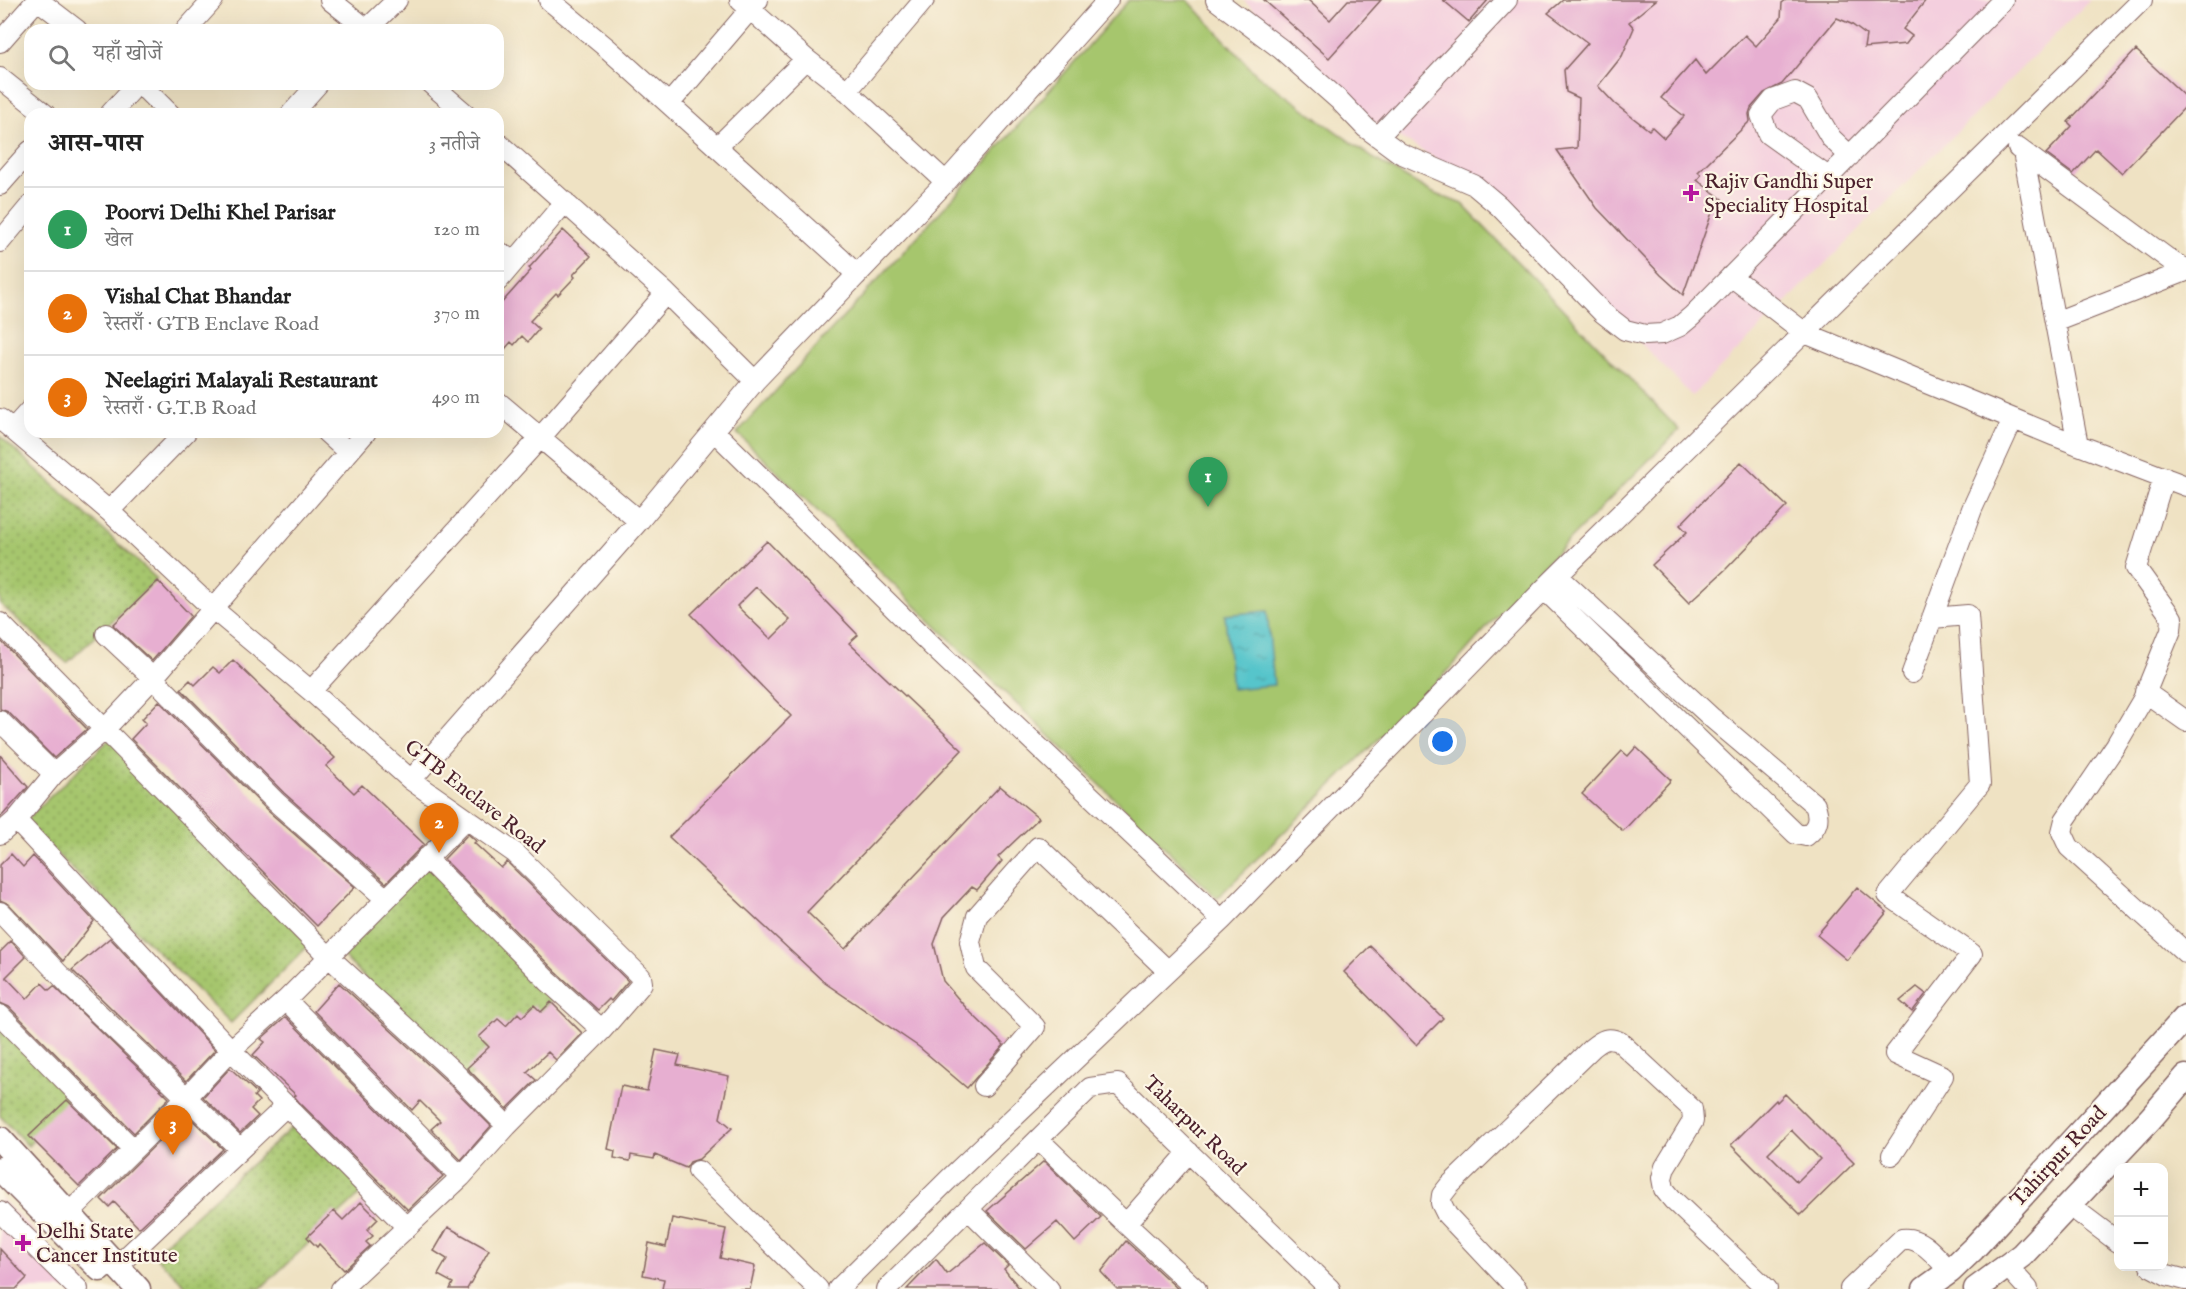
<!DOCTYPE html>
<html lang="hi">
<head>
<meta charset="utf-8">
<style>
  :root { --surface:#fff; --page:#f6f6f6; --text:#222; --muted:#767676; --line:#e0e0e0; --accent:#0b8043 }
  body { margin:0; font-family:"IM FELL English","Noto Serif Devanagari",serif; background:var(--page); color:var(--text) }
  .controls { position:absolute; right:18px; bottom:18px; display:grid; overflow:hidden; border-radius:12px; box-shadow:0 6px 24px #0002 }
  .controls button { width:54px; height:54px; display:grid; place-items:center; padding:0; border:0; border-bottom:2px solid var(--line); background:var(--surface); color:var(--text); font:30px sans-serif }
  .you { position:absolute; left:1443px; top:742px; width:21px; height:21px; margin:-15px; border:4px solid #fff; border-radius:50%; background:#1a73e8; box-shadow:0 0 0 9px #1a73e833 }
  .badge { display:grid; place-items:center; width:39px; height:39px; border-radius:50%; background:var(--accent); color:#fff; font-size:20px; font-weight:700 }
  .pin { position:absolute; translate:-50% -50px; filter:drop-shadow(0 2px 3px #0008) }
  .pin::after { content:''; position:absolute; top:32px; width:21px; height:18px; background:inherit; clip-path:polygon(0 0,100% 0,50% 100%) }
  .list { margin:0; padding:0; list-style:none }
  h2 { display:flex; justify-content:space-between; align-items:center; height:78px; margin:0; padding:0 24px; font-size:26px }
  h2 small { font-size:20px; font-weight:400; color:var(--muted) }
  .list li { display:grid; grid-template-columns:39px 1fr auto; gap:18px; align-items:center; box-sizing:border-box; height:84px; padding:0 24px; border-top:2px solid var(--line) }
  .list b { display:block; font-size:22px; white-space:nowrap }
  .list p { margin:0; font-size:20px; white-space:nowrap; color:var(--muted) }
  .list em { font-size:20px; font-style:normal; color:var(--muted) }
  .icon { flex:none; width:33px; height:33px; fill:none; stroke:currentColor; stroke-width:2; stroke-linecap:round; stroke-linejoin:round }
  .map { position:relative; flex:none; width:2186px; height:1289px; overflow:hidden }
  .search { position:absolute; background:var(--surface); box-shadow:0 6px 24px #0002; left:24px; top:24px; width:480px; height:66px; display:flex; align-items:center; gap:15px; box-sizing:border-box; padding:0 21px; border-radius:18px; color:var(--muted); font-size:22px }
  .panel { position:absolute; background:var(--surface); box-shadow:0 6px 24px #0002; left:24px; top:108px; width:480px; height:330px; border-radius:18px }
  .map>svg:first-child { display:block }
</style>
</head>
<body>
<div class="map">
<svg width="2186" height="1289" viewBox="0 0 2186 1289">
  <defs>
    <pattern id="park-dots" width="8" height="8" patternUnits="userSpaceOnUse" patternTransform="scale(1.5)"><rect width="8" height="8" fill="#a6c66d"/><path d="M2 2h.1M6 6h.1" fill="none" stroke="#89a05a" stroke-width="1.8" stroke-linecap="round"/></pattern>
    <pattern id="water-ripples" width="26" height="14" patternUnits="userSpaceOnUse" patternTransform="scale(1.5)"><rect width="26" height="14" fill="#57c5cb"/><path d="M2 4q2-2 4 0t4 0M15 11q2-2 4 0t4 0" fill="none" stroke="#4a9fa5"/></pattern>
  </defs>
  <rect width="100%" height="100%" fill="#fcf5e5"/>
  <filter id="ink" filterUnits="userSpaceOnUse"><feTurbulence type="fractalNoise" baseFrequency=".0167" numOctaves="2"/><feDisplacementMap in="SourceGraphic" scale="12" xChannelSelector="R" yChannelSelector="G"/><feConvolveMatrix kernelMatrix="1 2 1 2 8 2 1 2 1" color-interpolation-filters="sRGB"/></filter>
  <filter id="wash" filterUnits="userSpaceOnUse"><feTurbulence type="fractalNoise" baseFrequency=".008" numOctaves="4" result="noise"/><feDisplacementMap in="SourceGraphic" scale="24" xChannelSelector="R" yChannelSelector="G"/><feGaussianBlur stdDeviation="1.35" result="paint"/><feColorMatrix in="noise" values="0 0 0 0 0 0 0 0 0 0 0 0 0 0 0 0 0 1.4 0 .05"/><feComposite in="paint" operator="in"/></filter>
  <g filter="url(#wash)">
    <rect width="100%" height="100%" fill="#efe2c3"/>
    <path fill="#f4cfde" d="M1243,0H2090L1692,396L1514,213L1459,173L1366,117Z
      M0,1197L91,1289H0Z"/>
    <path fill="url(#park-dots)" stroke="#78724c" stroke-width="1.5" d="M0,436L157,579L67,663L0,604Z
      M110,739L319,935L231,1023L24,822Z
      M433,859L561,991L466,1081L340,953Z
      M0,1023L78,1094L28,1146L0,1116Z
      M301,1119L365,1190L260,1289H189L153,1254Z"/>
    <path fill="#a6c66d" stroke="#78724c" stroke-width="1.5" d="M1129,0H1188L1256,74L1373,158L1431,192L1462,204L1679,430L1528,581L1451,668L1217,898L737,433L984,164Z"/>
    <path fill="url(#water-ripples)" stroke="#50727b" stroke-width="1.5" d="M1267,611L1274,685L1232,689L1225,615Z"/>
    <g id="blocks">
      <path fill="#e7afd1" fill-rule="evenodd" d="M1264,0H1308L1330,20L1348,0H1381L1329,58Z
        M1443,0H1488L1469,22Z
        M1563,0H1656L1629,22L1634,28L1622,56L1598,86L1615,104L1649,130L1652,127L1664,138L1684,116L1661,98L1695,60L1706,75L1745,35L1756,46L1781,18L1782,3L1786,0H1926L1903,29L1912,36L1906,44L1864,48L1866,35L1851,24L1837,18L1782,84L1764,93L1751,108L1749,114L1750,121L1698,172L1701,175L1697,180L1722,199L1715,204L1683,295L1661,275L1597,208L1557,150L1577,148L1579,98L1566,92L1564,70L1588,43L1548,13Z
        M2136,50L2186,97V106L2122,173L2096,149L2073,174L2046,154L2072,126L2068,122Z
        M563,230L591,256L573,275L575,277L558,295L556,293L530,321L539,329L528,342L522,336L514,345L511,342L498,357V307L531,270L529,268Z
        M1741,462L1787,506L1726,569L1689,603L1652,565L1687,532L1680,525Z
        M767,541L858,635L849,643L962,750L807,912L845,949L1000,786L1039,818L998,857L1002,861L977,890L972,887L944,917L934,944L943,981L967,1009L1004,1045L967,1088L919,1047L825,983L669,837L791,716L691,614ZM756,587L790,620L771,639L737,606Z
        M158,581L191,616L152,661L113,625Z
        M0,640L87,729L54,758L8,712L0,709Z
        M233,660L335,758L326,766L354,793L362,785L424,844L386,883L284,793L181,689L190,680L195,685L213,667L220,673Z
        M159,701L268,811L355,887L317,926L131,739L146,723L142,719Z
        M1636,747L1671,780L1623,831L1582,794L1622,751L1628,756Z
        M0,755L28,787L0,818Z
        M468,834L476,841L474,843L501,868L507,862L628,981L611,1001L609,999L598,1010L556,972L444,859Z
        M11,854L23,867L33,856L94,921L63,961L9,904L0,900V865Z
        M1857,887L1887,912L1847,960L1817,935Z
        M110,938L215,1050L186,1081L72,970Z
        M11,941L26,957L6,977L27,999L42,983L49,990L54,986L169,1098L134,1133L9,1007L0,1003V952Z
        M1370,946L1443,1018L1416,1045L1344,972Z
        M339,983L444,1079L491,1126L461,1160L431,1129L440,1121L420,1101L412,1110L314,1011Z
        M1917,987L1926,994L1912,1012L1900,1001Z
        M551,1002L582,1033L556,1060L548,1052L527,1072L536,1080L507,1109L467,1068L489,1047L479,1037L498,1019L506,1026L518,1013L522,1017L534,1005L541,1012Z
        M286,1017L443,1176L408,1210L299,1102L294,1096L296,1095L253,1055L265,1042L261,1039Z
        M656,1050L680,1055L677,1065L729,1076L720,1118L732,1128L699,1159L690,1162L686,1168L655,1155L654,1159L631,1155L630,1161L614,1158L615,1151L608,1149L621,1086L647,1091Z
        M230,1068L257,1093L254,1096L259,1101L251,1109L258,1116L240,1133L203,1097Z
        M1785,1094L1854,1163L1801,1215L1731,1145L1776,1100L1777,1102ZM1791,1130L1820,1159L1797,1182L1768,1153Z
        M67,1100L117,1149L79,1186L29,1136Z
        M186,1114L223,1149L139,1228L114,1202L109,1207L101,1199Z
        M1044,1161L1101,1217L1075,1242L1057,1222L1026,1249L987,1211Z
        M361,1202L378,1219L367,1230L373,1236L366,1242L370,1246L344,1270L319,1244L317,1247L307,1237L334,1211L343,1220Z
        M672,1218L726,1229L720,1258L755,1266L750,1289H662L664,1279L643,1275L649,1243L666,1247Z
        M448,1227L489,1250L467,1289H450L453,1283L438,1275L447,1259L434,1251Z
        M1126,1241L1178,1289H1117L1101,1272Z
        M985,1243L1008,1265L1004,1269L1020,1289H907L936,1259L947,1274Z
        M0,1249L27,1278L16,1289H0Z"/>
    </g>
  </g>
  <g filter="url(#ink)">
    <use href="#blocks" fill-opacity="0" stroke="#846360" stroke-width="1.5"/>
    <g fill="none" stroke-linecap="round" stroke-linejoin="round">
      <defs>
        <path id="minor" d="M38,0L77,30
          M330,0L368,30
          M549,0L607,48L841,259L857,275
          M1216,0L1281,49L1340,101L1366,128L1400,153L1474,185L1499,206L1603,313L1625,330L1645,335L1662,334L1680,326L1692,316L2003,0
          M186,30L213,0
          M366,30L397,0
          M0,42L37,0
          M0,78L45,114
          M140,84L170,114
          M431,84L466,114
          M847,91L924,0
          M669,104L758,0
          M110,114L137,84
          M291,114L318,84
          M1378,137L1507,0
          M498,143L666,293L755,381
          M717,147L806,59
          M2018,148L2174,263L2186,269
          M2023,152L2078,445
          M1828,177L1768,134L1761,115L1773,100L1795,92L1808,99L1831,138L1850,156
          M946,182L1108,0
          M0,185L30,151
          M0,242L30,206
          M498,251L514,262
          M1731,276L1805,333L2055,436L2186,486
          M498,281L565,202
          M2055,322L2186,271
          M498,402L639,521
          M0,419L109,511L212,608L311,691L411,780L515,853L641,977L642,983L640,986L602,1030L507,1126L461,1177L341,1289
          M13,429L30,410
          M714,431L933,647L1222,920
          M326,432L348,452
          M2164,477L2136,568L2172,618L2171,630L2143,699L2116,745L2065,820L2062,832L2069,847L2186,953
          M109,511L186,432
          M1544,589L1796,834L1806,836C1818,827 1820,819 1815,805L1712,718L1558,576
          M0,623L329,957L452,1070L507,1126
          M106,634L153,678L276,802L386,899
          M1912,673L1972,509L2013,419
          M311,691L540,438L666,293
          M2145,692L2186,721
          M0,721L54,774
          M411,780L639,521L755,381L946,182L847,91L806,59L740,0
          M16,820L231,1050L407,1227
          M0,834L16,820L54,774L104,730L153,678L366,432
          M426,858L548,981L602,1030
          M0,912L75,991L240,1149
          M286,1000L461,1177
          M0,1015L133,1149
          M984,1086L1035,1027L976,968L970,942L977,916L1038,847L1168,971
          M1039,1140L1126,1224L1196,1289
          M1892,1155L1943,1076L1895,1054L1972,954L1888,895L1980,784L1968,615L1932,618
          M698,1171L818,1289
          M2069,1205L2118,1242
          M969,1210L1049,1289
          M0,1212L78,1289
          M69,1213L186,1098L231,1050L286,1000L466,819
          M1126,1224L1189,1152
          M117,1266L287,1105
          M2007,1266L2028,1289
          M2150,1266L2167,1275L2186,1280
          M838,1289L951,1177L1222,920L1544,589L2142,0
          M887,1289L1090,1088L1118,1084L1330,1289
          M1517,1289L1447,1215L1441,1203L1442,1195L1449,1186L1592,1048C1602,1040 1608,1036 1620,1042L1692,1109L1693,1121L1665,1167L1662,1178L1664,1189L1673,1200L1767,1289
          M1850,1289L1902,1239C1922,1236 1937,1258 1950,1271"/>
        <path id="major" d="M0,1139L138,1289
          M0,1169L100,1269
          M1925,1289L1950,1271L1973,1249L2186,1017
          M1976,1289L2022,1255L2151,1118L2186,1077"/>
      </defs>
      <use href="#minor" stroke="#846360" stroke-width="22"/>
      <use href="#major" stroke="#846360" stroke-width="27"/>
      <use href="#minor" stroke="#fff" stroke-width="20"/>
      <use href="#major" stroke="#fff" stroke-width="24"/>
    </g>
  </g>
  <g fill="#b5179e" stroke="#fcf5e5" stroke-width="2">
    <path d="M1688 184h6v6h6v6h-6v6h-6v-6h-6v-6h6z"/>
    <path d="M20 1234h6v6h6v6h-6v6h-6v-6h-6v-6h6z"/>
  </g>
  <g text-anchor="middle" stroke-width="4.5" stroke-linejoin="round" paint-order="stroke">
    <g font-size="21" fill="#4a1f2b" stroke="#fcf5e5" text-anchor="start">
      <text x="1704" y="188">Rajiv Gandhi Super<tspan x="1704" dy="24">Speciality Hospital</tspan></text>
      <text x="36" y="1238">Delhi State<tspan x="36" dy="24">Cancer Institute</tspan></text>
    </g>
    <g font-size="21" fill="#4a1f2b" stroke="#fcf5e5">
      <text transform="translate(475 796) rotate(38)" y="7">GTB Enclave Road</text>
      <text transform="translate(1195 1125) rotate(44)" y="7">Taharpur Road</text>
      <text transform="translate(2058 1156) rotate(-47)" y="7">Tahirpur Road</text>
    </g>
  </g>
</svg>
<div class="controls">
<button>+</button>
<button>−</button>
</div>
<div class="you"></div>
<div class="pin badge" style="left:1208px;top:507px;background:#2e9e5b">1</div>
<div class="pin badge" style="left:439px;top:853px;background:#e8710a">2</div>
<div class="pin badge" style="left:173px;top:1155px;background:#e8710a">3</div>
<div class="search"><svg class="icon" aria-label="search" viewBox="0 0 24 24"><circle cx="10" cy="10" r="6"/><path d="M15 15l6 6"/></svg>यहाँ खोजें</div>
<section class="panel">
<h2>आस-पास<small>3 नतीजे</small></h2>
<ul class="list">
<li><span class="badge" style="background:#2e9e5b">1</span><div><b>Poorvi Delhi Khel Parisar</b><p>खेल</p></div><em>120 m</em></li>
<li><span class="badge" style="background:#e8710a">2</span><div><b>Vishal Chat Bhandar</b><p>रेस्तराँ · GTB Enclave Road</p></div><em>370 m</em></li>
<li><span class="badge" style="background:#e8710a">3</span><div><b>Neelagiri Malayali Restaurant</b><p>रेस्तराँ · G.T.B Road</p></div><em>490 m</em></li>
</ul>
</section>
</div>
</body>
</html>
